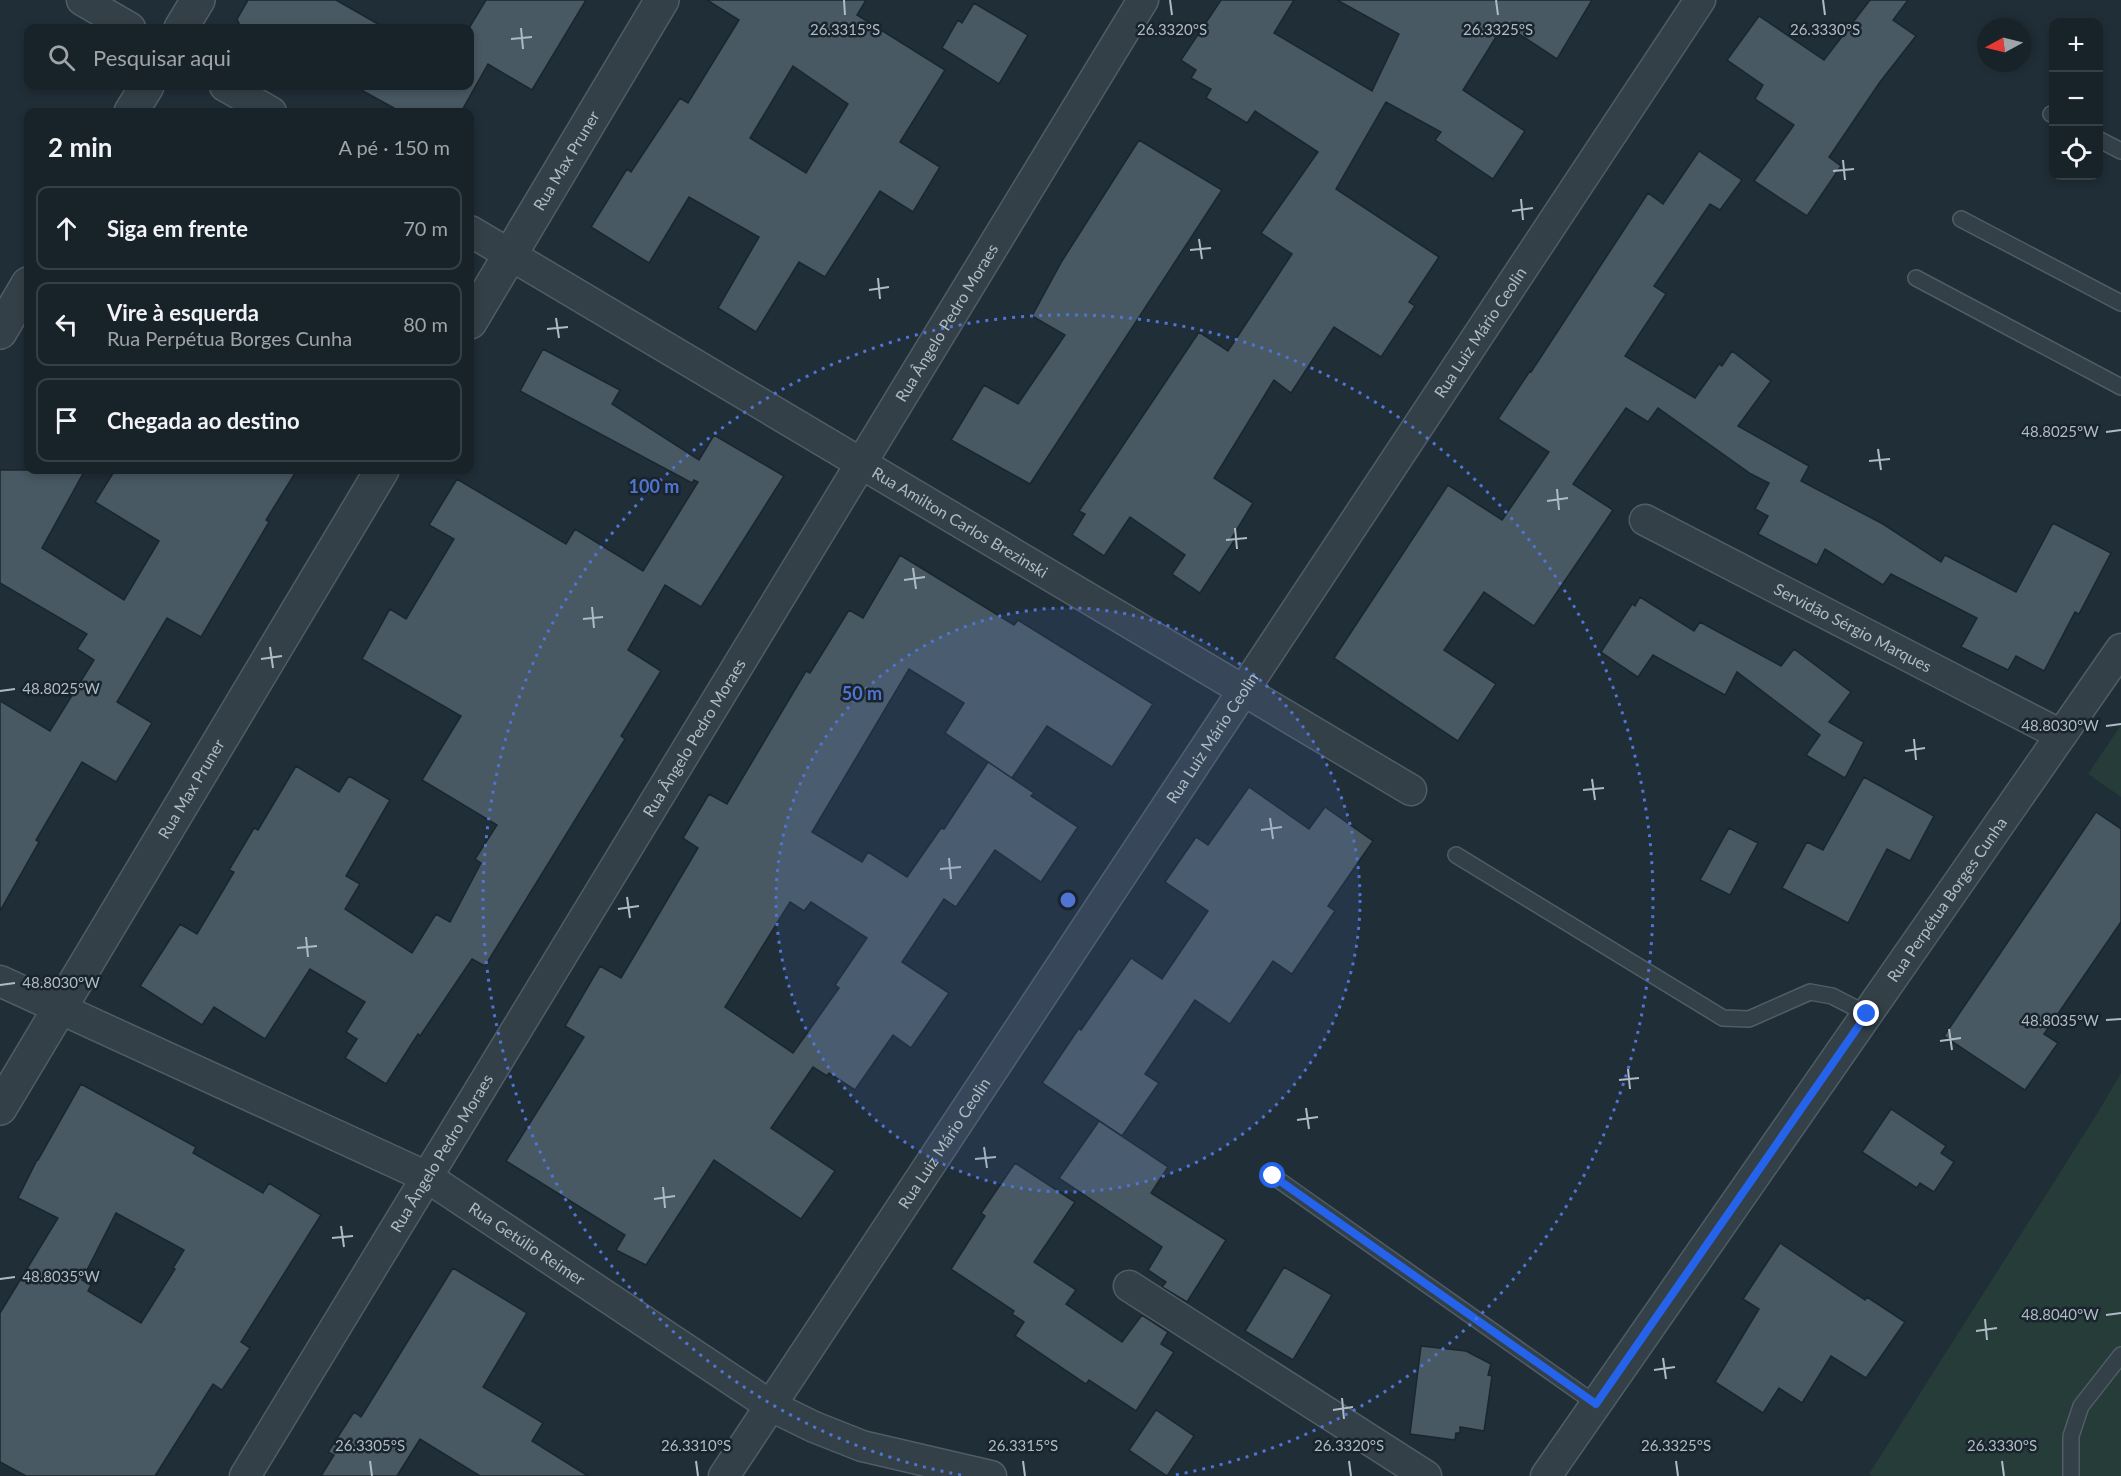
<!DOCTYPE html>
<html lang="pt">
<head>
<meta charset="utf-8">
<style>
  :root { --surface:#182229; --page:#252f35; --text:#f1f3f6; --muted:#9fa4a8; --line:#363f46 }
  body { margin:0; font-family:Lato,sans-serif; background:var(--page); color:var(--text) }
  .controls { position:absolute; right:18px; top:18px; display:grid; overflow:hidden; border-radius:12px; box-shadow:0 3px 9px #0003 }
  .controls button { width:54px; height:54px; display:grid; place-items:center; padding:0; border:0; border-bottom:2px solid var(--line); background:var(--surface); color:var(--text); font:30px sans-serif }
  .compass { position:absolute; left:1977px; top:18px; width:54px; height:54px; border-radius:50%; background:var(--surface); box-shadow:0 3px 9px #0003; rotate:263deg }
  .stop { position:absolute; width:18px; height:18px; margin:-14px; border:4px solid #2563eb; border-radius:50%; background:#fff }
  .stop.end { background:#2563eb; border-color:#fff; box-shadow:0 2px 6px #0008 }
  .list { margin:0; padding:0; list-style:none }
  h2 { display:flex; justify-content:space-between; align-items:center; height:78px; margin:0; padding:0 24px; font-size:26px }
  h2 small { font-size:20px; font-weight:400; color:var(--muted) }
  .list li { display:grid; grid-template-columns:39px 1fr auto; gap:18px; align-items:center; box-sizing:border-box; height:84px; margin:0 12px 12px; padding:0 12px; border:2px solid var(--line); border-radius:12px }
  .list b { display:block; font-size:22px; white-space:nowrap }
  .list p { margin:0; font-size:20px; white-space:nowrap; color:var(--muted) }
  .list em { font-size:20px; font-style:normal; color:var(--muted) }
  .icon { flex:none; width:33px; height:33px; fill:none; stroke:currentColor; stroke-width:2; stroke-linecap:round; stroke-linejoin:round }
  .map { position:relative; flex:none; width:2121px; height:1476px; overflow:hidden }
  .search { position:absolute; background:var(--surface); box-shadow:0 3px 9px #0003; left:24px; top:24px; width:450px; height:66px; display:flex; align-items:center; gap:15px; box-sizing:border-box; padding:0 21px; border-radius:12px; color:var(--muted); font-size:22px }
  .panel { position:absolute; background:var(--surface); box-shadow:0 3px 9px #0003; left:24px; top:108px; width:450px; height:366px; border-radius:12px }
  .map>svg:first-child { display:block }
</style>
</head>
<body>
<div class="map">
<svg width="2121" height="1476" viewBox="0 0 2121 1476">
  <rect width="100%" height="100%" fill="#202e37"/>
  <path fill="#253c39" d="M2121,725V797L2088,774Z
    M2121,1073V1476H1872L1869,1474L2097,1114Z"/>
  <path fill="#485963" stroke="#1b262e" stroke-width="1.5" fill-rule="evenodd" d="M248,0H336L385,28H241L237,19Z
    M486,0H586L532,90L488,64L461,112H401L354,86H470L469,28Z
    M707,0H866L857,15L945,70L900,142L940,167L913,212L880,191L825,277L799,262L756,332L718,308L759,237L689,197L649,263L591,227L627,169L631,172L680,98L688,103L739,20ZM793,66L848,104L806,173L750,138Z
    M1221,0H1294L1274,33L1372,91L1399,34L1337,0H1592L1557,59L1504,24L1463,90L1525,131L1493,179L1435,140L1441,132L1386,102L1336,189L1439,257L1409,302L1415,306L1381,357L1334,327L1291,393L1274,380L1214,478L1253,503L1231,539L1234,541L1200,593L1172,574L1185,555L1130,517L1104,556L1072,535L1085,514L1079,511L1199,332L1228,351L1292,254L1261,233L1318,152L1255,111L1247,123L1206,98L1211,89L1191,78L1196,70L1181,60Z
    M1870,0H1908L1893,20L1916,36L1880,82L1829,157L1841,166L1807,216L1754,181L1794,125L1755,99L1763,85L1727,60L1759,16L1824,60Z
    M974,3L1028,35L999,84L942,48L958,20L962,23Z
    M1139,140L1222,190L1030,484L951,440L984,385L1018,404L1065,335L1032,316L1062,261Z
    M1699,151L1742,180L1720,210L1710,204L1654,286L1666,294L1625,356L1695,398L1719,364L1722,366L1732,351L1771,381L1738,426L1809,466L1801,481L1883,524L1941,562L1945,555L2016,592L2053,523L2111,553L2079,614L2075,612L2044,671L2016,656L2008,670L1961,647L1977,618L1891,574L1883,585L1825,549L1817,565L1758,534L1768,516L1755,509L1769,483L1751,474L1658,408L1648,422L1626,408L1573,484L1613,510L1534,626L1484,592L1444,650L1496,684L1458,741L1334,658L1448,485L1502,520L1549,452L1498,419L1530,371L1531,372L1648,193L1663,204Z
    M543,349L620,390L612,404L699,460L714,435L784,476L701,607L665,585L628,650L661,671L621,736L625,739L485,966L472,959L420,1036L418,1034L386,1084L345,1058L357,1039L346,1032L365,1002L310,969L265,1039L214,1007L202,1025L140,986L180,924L197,934L234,872L229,870L254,828L258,830L296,766L339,792L349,776L390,800L346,876L360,884L345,909L412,953L436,914L450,922L481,863L475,859L497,825L422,780L461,716L362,659L390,609L406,619L454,539L429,525L457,479L566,544L575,529L643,571L698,482L694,480L692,483L520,391Z
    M0,470H85L42,548L124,600L159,541L95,502L115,470H297L266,520L269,522L201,637L167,618L117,702L152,723L116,782L82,762L36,840L39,842L0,911V701L50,731L94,660L77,649L87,634L0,583Z
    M900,555L1014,625L1018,620L1153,704L1112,767L1047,726L1012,778L945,733L964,703L909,669L812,832L862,862L868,852L907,877L941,828L944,829L988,762L1034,793L1031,796L1078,827L1041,882L995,850L956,907L944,899L902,962L949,993L911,1048L893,1035L855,1090L829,1073L827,1076L813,1067L771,1128L835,1171L801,1219L714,1160L646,1265L616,1250L625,1235L506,1161L584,1037L565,1026L600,966L621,978L698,848L683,838L709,794L727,804L806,671L810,673L849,610L863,618ZM790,902L804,911L811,902L867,938L835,985L839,988L793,1053L725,1007Z
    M1640,597L1694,631L1700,622L1781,666L1794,649L1851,692L1829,722L1864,742L1845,778L1806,755L1820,735L1737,672L1725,695L1653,655L1638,677L1601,652L1632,604L1635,606Z
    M1864,777L1934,816L1910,861L1887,849L1848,923L1782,888L1807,842L1823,850Z
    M1249,787L1309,829L1325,807L1373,841L1328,906L1335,911L1292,974L1273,961L1230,1024L1195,1000L1145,1074L1159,1083L1122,1136L1042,1083L1079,1028L1081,1030L1131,958L1162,979L1208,911L1165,882L1196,837L1208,845Z
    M2096,812L2121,829V922L2044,1034L2058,1043L2025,1090L1944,1036Z
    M1729,828L1758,843L1730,895L1700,880Z
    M81,1084L196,1147L193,1153L263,1193L269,1183L321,1215L241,1342L250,1348L222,1390L213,1384L155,1476H26L0,1462V1313L58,1218L18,1198L37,1160H38ZM116,1213L184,1250L173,1268L175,1269L141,1323L88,1291L91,1285L82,1280Z
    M1891,1109L1946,1146L1941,1153L1954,1162L1934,1192L1920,1183L1917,1188L1862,1152Z
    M1099,1121L1168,1167L1151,1193L1226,1240L1187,1302L1162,1287L1166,1282L1148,1270L1162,1247L1059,1178Z
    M1015,1163L1075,1202L1034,1262L1076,1290L1066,1304L1122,1342L1142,1315L1168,1332L1161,1344L1174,1352L1136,1411L1089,1380L1086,1384L1015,1336L1024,1322L1012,1314L1014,1311L951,1269L985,1216L981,1213Z
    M1780,1243L1865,1300L1867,1297L1905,1322L1866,1378L1831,1356L1802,1403L1779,1388L1763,1413L1715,1382L1759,1309L1743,1299Z
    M1284,1267L1332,1295L1293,1360L1245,1331Z
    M453,1268L527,1313L483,1387L543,1423L532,1441L588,1476H480L420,1439L397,1476H321L334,1455L328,1452L354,1412L361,1417Z
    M1421,1346L1466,1351L1491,1364L1488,1375L1492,1376L1484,1431L1460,1427V1433H1456L1455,1440L1410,1434Z
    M1156,1410L1194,1436L1167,1476L1129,1450Z"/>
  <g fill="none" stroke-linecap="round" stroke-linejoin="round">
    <defs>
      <path id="service" d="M2051,114L2054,115
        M2098,139L2121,151
        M1961,219L2121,303
        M1916,278L2121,387
        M1456,855L1723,1018L1749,1019L1810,992L1832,996L1867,1014
        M1273,1176L1596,1404
        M2071,1476V1436L2081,1406L2121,1355"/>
      <g id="minor">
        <path d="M82,0L130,28"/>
        <path d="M225,86L271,112"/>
        <path id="s1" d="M470,231L1411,790"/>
        <path id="s2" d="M1645,520L2061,735"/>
        <path id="s3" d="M0,981L427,1177L771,1406L814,1427L862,1446L991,1476"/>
        <path d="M1129,1286L1426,1476"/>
        <path id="s4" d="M245,1476L1143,0"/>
        <path id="s5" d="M724,1476L1700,0"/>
        <path id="s6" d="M1546,1476L2121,649"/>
      </g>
      <g id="tertiary">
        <path d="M181,28L198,0"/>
        <path d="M131,112L147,86"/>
        <path id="s7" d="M470,322L662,0"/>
        <path d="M0,332L28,284"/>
        <path id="s8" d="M0,1108L382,470"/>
      </g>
    </defs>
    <use href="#service" stroke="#515d66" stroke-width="18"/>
    <use href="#minor" stroke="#515d66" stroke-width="33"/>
    <use href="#tertiary" stroke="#515d66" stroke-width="36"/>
    <use href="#service" stroke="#344048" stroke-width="15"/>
    <use href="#minor" stroke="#344048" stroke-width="30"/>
    <use href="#tertiary" stroke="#344048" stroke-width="33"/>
  </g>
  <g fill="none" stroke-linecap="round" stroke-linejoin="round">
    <path stroke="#2563eb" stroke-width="8" d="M1273,1176L1596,1404L1867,1014"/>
  </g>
  <path fill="none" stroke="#aebbc5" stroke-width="2" d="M844,0L845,15M1170,0L1172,15M1496,0L1498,15M1823,0L1825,15M521,28L523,49M511,39L532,37M1843,160L1845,180M1833,171L1854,169M1521,199L1523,220M1512,211L1533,208M1199,239L1202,259M1190,250L1211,248M878,278L880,299M869,290L889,287M556,318L559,338M547,329L568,327M2106,432L2121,430M1878,449L1881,470M1869,461L1890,459M1557,489L1559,510M1547,501L1568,498M1235,528L1237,549M1226,540L1247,538M913,568L916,589M904,580L925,577M592,607L594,628M583,619L603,617M270,647L273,668M261,659L282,656M0,691L15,689M2106,726L2121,724M1914,739L1916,760M1905,751L1925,748M1592,779L1595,800M1583,790L1604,788M1270,818L1273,839M1261,830L1282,827M949,858L951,879M940,869L961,867M627,897L630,918M618,909L639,906M306,937L308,957M297,948L317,946M0,985L15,983M2106,1020L2121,1019M1949,1029L1952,1050M1940,1041L1961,1038M1628,1069L1630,1089M1619,1080L1639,1078M1306,1108L1309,1129M1297,1120L1318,1117M984,1147L987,1168M975,1159L996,1157M663,1187L665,1208M654,1199L675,1196M341,1226L344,1247M332,1238L353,1236M0,1279L15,1277M2106,1315L2121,1313M1985,1319L1987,1340M1976,1331L1997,1328M1663,1358L1666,1379M1654,1370L1675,1367M1342,1398L1344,1419M1333,1410L1353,1407M370,1461L372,1476M696,1461L698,1476M1023,1461L1025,1476M1349,1461L1351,1476M1676,1461L1678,1476M2002,1461L2004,1476"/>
  <circle cx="1068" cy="900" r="292" fill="#5074d1" fill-opacity=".12"/>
  <g fill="none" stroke="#5074d1" stroke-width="3" stroke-dasharray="3 6">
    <circle cx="1068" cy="900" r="292"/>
    <path d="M961 1475A585 585 0 1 1 1175 1475"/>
  </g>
  <g text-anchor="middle" stroke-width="5" stroke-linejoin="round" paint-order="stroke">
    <g font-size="16" fill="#aebbc5" stroke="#19242c">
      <text dy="6" stroke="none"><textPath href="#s7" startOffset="188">Rua Max Pruner</textPath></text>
      <text dy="6" stroke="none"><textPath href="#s4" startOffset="1350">Rua Ângelo Pedro Moraes</textPath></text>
      <text dy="6" stroke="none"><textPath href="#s5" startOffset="1371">Rua Luiz Mário Ceolin</textPath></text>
      <text dy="6" stroke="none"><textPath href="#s1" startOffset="570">Rua Amilton Carlos Brezinski</textPath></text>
      <text dy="6" stroke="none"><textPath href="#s2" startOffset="234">Servidão Sérgio Marques</textPath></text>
      <text dy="6" stroke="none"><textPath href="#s4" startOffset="864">Rua Ângelo Pedro Moraes</textPath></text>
      <text dy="6" stroke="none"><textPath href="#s5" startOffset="885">Rua Luiz Mário Ceolin</textPath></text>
      <text dy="6" stroke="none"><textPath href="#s8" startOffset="372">Rua Max Pruner</textPath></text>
      <text dy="6" stroke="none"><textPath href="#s6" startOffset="702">Rua Perpétua Borges Cunha</textPath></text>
      <text dy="6" stroke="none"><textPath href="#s5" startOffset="399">Rua Luiz Mário Ceolin</textPath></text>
      <text dy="6" stroke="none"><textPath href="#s4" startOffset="378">Rua Ângelo Pedro Moraes</textPath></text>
      <text dy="6" stroke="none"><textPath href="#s3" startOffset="590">Rua Getúlio Reimer</textPath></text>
    </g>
  </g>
  <g font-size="15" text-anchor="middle" fill="#aebbc5" stroke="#19242c" stroke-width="5" stroke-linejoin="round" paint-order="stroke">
    <text x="845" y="35">26.3315°S</text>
    <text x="1172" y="35">26.3320°S</text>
    <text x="1498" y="35">26.3325°S</text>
    <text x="1825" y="35">26.3330°S</text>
    <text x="2060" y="437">48.8025°W</text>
    <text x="61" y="694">48.8025°W</text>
    <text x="2060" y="731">48.8030°W</text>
    <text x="61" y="988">48.8030°W</text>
    <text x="2060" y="1026">48.8035°W</text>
    <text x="61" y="1282">48.8035°W</text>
    <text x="2060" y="1320">48.8040°W</text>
    <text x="370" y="1451">26.3305°S</text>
    <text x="696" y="1451">26.3310°S</text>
    <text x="1023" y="1451">26.3315°S</text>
    <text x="1349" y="1451">26.3320°S</text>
    <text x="1676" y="1451">26.3325°S</text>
    <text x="2002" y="1451">26.3330°S</text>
  </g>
  <circle cx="1068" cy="900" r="9" fill="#5074d1" stroke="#19242c" stroke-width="3"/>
  <g font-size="18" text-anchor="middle" font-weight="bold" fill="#5074d1" stroke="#19242c" stroke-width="5" stroke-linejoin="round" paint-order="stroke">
    <text x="654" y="493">100 m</text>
    <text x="862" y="700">50 m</text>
  </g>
</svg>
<div class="controls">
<button>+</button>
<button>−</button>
<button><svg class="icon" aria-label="locate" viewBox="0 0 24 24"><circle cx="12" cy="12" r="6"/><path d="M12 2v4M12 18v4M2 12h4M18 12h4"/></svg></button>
</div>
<svg class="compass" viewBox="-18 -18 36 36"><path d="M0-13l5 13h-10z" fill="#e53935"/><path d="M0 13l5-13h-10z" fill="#9fa4a8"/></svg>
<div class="stop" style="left:1273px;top:1176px"></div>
<div class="stop end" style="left:1867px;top:1014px"></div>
<div class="search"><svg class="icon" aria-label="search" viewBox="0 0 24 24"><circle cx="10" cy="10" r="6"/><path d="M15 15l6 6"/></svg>Pesquisar aqui</div>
<section class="panel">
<h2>2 min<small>A pé · 150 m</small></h2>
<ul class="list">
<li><svg class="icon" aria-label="ahead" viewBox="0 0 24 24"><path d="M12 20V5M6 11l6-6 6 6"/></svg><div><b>Siga em frente</b></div><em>70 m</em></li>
<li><svg class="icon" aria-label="left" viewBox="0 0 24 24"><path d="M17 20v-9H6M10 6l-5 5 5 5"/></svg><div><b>Vire à esquerda</b><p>Rua Perpétua Borges Cunha</p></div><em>80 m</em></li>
<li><svg class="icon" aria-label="arrive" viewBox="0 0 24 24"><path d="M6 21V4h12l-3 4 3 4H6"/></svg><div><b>Chegada ao destino</b></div></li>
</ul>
</section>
</div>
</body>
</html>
